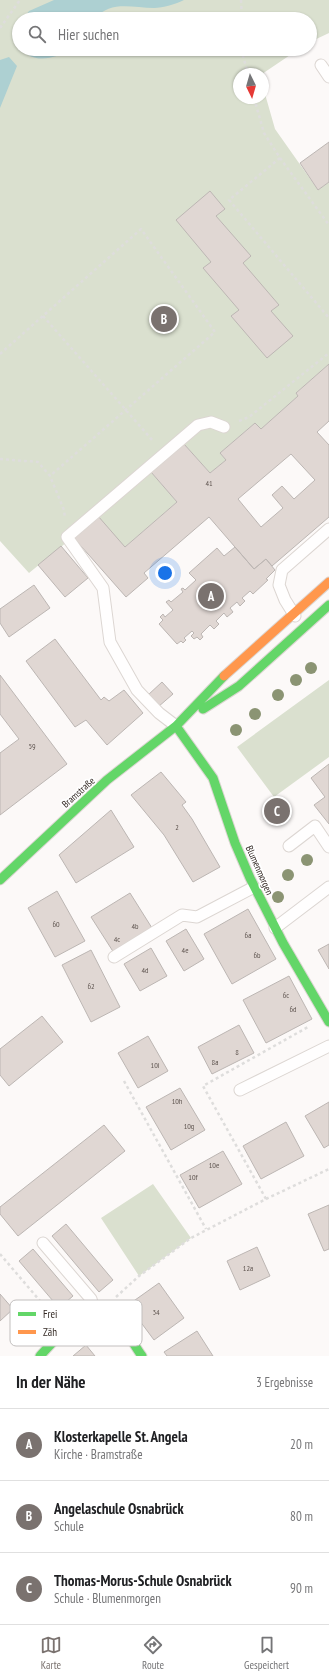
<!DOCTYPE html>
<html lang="de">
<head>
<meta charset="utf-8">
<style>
  :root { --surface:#fff; --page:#f6f6f6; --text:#202124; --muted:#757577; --line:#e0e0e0; --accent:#7a726f }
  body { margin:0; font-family:"PT Sans Narrow",sans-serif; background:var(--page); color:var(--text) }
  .compass { position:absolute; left:233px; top:68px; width:36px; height:36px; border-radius:50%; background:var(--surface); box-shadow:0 1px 3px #0004; rotate:175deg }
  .you { position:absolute; left:165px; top:573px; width:14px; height:14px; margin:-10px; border:3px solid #fff; border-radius:50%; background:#1a73e8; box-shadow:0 0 0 6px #1a73e833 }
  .badge { display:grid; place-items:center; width:26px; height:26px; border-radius:50%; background:var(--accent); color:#fff; font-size:13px; font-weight:700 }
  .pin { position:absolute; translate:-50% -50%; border:2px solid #fff; box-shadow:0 1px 4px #0006 }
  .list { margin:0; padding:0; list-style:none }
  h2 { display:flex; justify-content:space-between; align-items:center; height:52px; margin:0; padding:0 16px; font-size:17px }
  h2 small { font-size:13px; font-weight:400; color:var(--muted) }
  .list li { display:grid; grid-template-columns:26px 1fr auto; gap:12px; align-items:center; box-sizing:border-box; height:72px; padding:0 16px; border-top:1px solid var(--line) }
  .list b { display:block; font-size:15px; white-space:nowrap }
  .list p { margin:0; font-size:13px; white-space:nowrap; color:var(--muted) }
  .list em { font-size:13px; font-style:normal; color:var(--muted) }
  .icon { flex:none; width:22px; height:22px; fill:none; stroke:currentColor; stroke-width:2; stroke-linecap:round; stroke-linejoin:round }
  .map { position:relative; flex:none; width:329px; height:1356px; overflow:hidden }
  .search { position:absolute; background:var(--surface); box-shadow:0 1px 3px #0004; left:12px; right:12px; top:12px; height:44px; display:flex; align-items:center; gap:10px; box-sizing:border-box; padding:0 14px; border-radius:22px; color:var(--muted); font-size:15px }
  .sheet { height:268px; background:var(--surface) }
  nav { display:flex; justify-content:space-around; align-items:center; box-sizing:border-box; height:56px; border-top:1px solid var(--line); background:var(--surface); font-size:11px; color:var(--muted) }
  nav a { display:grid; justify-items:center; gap:2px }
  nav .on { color:var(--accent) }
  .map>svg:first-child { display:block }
</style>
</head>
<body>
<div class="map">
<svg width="329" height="1356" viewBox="0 0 329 1356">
  <rect width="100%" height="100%" fill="#fcf9f8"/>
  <path fill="#dae0cf" d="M0,0H329V33L310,42V19H19V49H299L262,74H239V98H263V87L275,129L318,190L329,182V364L296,393L298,396L261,429L255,423L220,453L226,460L210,473L184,444L151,472L177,502L125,547L73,537L29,573L0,541Z
    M329,680V757L274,797L237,747Z
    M153,1184L191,1238L139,1276L101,1218Z"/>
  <path fill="#add0d2" d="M54,0H184C176,4 163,8 154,8C132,8 110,0 95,19H24L29,11Z
    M23,49H71C58,58 32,65 23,49Z
    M9,57L17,66L0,108V60Z"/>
  <path fill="#e0d7d3" stroke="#bcb6b3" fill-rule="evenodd" d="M329,142V182L318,190L300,163Z
    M210,191L225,209L216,216L251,256L243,263L279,305L271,311L293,336L267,358L231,316L239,310L203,268L211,262L176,220Z
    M329,364V421L317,432L329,445V517L272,566L266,559L254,569L209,517L144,573L148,578L126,597L73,537L98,516L125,547L177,502L151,472L184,444L210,473L226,460L220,453L255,423L261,429L298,396L296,393ZM291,454L315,480L294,499L282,486L272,495L283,508L261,527L238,499Z
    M61,546L88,578L65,597L38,565Z
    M235,547L254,569L266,559L275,570L266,579L268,580L253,594L250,591L242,598L245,601L240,606L237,602L230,608L233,612L227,617L224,613L216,621L219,624L214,629L210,625L201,634L203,637L200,640L197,637L194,639L191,636L194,633L192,631L184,638L186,640L183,643L181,641L177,644L159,624L163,620L160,617L163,614L165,617L173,610L166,602L169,600L171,602L183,592L181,589L183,588L185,590L196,580L189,573L217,548L224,556Z
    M34,585L50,608L9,637L0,623V609Z
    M55,639L101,700L104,697L109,701L124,690L143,713L107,745L86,720L75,727L26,661Z
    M0,675L67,764L0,815V753L19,739L0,714Z
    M162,682L173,694L158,707L148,695Z
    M329,764V824L314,805L325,797L311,778Z
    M161,772L186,802L182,805L192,819L220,867L193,882L164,835L131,795Z
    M111,810L134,847L76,883L59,855Z
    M57,891L85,941L55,957L28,908Z
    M130,893L152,928L114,953L91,917Z
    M248,909L276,959L232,984L204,934Z
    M186,929L204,959L184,971L166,941Z
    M329,944V969L318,950Z
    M151,948L167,976L140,991L124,964Z
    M91,950L120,1007L91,1022L62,965Z
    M289,976L312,1019L266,1043L243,1000Z
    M42,1016L63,1042L9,1086L0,1075V1049Z
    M239,1025L254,1053L212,1074L198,1047Z
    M148,1036L168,1071L138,1088L118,1053Z
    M180,1088L205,1130L171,1150L146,1107Z
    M329,1102V1145L324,1148L305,1116Z
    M286,1122L304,1156L261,1179L243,1146Z
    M104,1125L125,1151L18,1236L0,1214V1207Z
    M223,1151L242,1184L199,1208L180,1175Z
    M329,1205V1249L324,1251L308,1214Z
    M66,1224L113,1280L99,1292L52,1236Z
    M257,1247L270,1276L240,1290L227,1261Z
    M33,1249L73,1296L59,1308L19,1261Z
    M159,1283L184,1318L154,1340L128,1305Z
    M0,1294L13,1309L0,1321Z
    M197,1331L213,1356H167L164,1352Z
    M86,1345L95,1356H73Z"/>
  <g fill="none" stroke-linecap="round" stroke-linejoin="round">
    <defs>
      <path id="lane" d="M321,65L329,77
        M295,616L285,600L279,585L282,570L329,529
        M176,726L159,713L137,690L110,642L103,588L67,537L198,425L211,422L224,427
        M289,846L315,826L329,847
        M275,928L329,887
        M114,957L182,915L197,917L254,887
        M240,1090L329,1046
        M43,1243L91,1299L95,1313"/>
      <path id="fast" d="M203,709L239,686L329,605
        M176,726L213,778L235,843L250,878L283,943L329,1022
        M0,880L107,780L176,726L224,676
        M40,1356C56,1339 86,1300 112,1317C125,1326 133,1344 142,1356"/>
      <path id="slow" d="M224,676L329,582"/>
    </defs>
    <use href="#lane" stroke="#dcd6d2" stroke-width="13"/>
    <use href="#fast" stroke="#dcd6d2" stroke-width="11"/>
    <use href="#slow" stroke="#dcd6d2" stroke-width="11"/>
    <path stroke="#dedddc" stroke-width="2.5" stroke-dasharray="3 3" stroke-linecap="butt" d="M241,0L242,19
      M0,28L20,0
      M243,49V56L248,74
      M254,98L264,133L280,158L329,225
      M280,158L229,200L329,318
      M43,316L154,442
      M0,354L141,229L215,332L50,476
      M239,421L249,417L329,353
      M0,459L38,462L50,476L64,510L65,518
      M124,1081L206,1229
      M266,1199L203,1086L308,1027
      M0,1254L52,1315
      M116,1297L139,1276L191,1238L266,1199L329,1169"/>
    <use href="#lane" stroke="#fffefe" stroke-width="11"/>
    <use href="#fast" stroke="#63d668" stroke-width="9"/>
    <use href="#slow" stroke="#ff974d" stroke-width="9"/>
  </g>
  <g fill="#8b9473">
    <circle cx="311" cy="668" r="6"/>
    <circle cx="296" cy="680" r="6"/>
    <circle cx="278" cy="695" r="6"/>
    <circle cx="255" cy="714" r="6"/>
    <circle cx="236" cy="730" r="6"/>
    <circle cx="307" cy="860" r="6"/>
    <circle cx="288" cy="875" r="6"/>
    <circle cx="278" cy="897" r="6"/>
  </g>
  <g text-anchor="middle" stroke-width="3.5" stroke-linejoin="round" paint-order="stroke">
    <g font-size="8" fill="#5f5550">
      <text x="209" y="486">41</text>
      <text x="32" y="749">59</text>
      <text x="177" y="830">2</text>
      <text x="56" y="927">60</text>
      <text x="135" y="929">4b</text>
      <text x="248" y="938">6a</text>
      <text x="117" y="942">4c</text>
      <text x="185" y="953">4e</text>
      <text x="257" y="958">6b</text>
      <text x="145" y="973">4d</text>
      <text x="91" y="989">62</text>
      <text x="286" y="998">6c</text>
      <text x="293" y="1012">6d</text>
      <text x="237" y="1055">8</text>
      <text x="215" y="1065">8a</text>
      <text x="155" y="1068">10i</text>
      <text x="177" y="1104">10h</text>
      <text x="189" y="1129">10g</text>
      <text x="214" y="1168">10e</text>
      <text x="193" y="1180">10f</text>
      <text x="248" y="1271">12a</text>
      <text x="156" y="1315">34</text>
    </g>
    <g font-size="10" fill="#342a25" stroke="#fff">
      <text transform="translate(78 792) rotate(-42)" y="4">Bramstraße</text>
      <text transform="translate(260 870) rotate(66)" y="4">Blumenmorgen</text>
    </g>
  </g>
  <rect x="10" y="1300" width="132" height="46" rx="6" fill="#fff" stroke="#c2bfbe" stroke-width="1"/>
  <rect x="18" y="1312" width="18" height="4" fill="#63d668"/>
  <rect x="18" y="1330" width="18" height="4" fill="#ff974d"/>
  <g font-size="11" fill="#342a25">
    <text x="43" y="1318">Frei</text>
    <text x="43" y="1336">Zäh</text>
  </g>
</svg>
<svg class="compass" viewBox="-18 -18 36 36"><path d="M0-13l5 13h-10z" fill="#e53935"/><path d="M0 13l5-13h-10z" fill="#757577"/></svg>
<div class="you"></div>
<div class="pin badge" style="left:211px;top:596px">A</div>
<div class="pin badge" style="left:164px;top:319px">B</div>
<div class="pin badge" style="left:277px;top:811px">C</div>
<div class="search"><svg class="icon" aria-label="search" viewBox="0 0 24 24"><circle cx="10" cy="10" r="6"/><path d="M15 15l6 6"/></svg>Hier suchen</div>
</div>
<section class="sheet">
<h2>In der Nähe<small>3 Ergebnisse</small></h2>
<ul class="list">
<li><span class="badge">A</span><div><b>Klosterkapelle St. Angela</b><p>Kirche · Bramstraße</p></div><em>20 m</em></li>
<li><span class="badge">B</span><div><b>Angelaschule Osnabrück</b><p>Schule</p></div><em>80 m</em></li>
<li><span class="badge">C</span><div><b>Thomas-Morus-Schule Osnabrück</b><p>Schule · Blumenmorgen</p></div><em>90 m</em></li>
</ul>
</section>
<nav>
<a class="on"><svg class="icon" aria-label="map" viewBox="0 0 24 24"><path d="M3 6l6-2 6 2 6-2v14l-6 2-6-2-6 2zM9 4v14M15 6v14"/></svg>Karte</a>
<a><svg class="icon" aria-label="directions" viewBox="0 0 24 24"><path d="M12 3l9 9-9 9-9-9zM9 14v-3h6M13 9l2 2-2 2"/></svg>Route</a>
<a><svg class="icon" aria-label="saved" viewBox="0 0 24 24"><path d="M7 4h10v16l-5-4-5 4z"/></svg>Gespeichert</a>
</nav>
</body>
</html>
